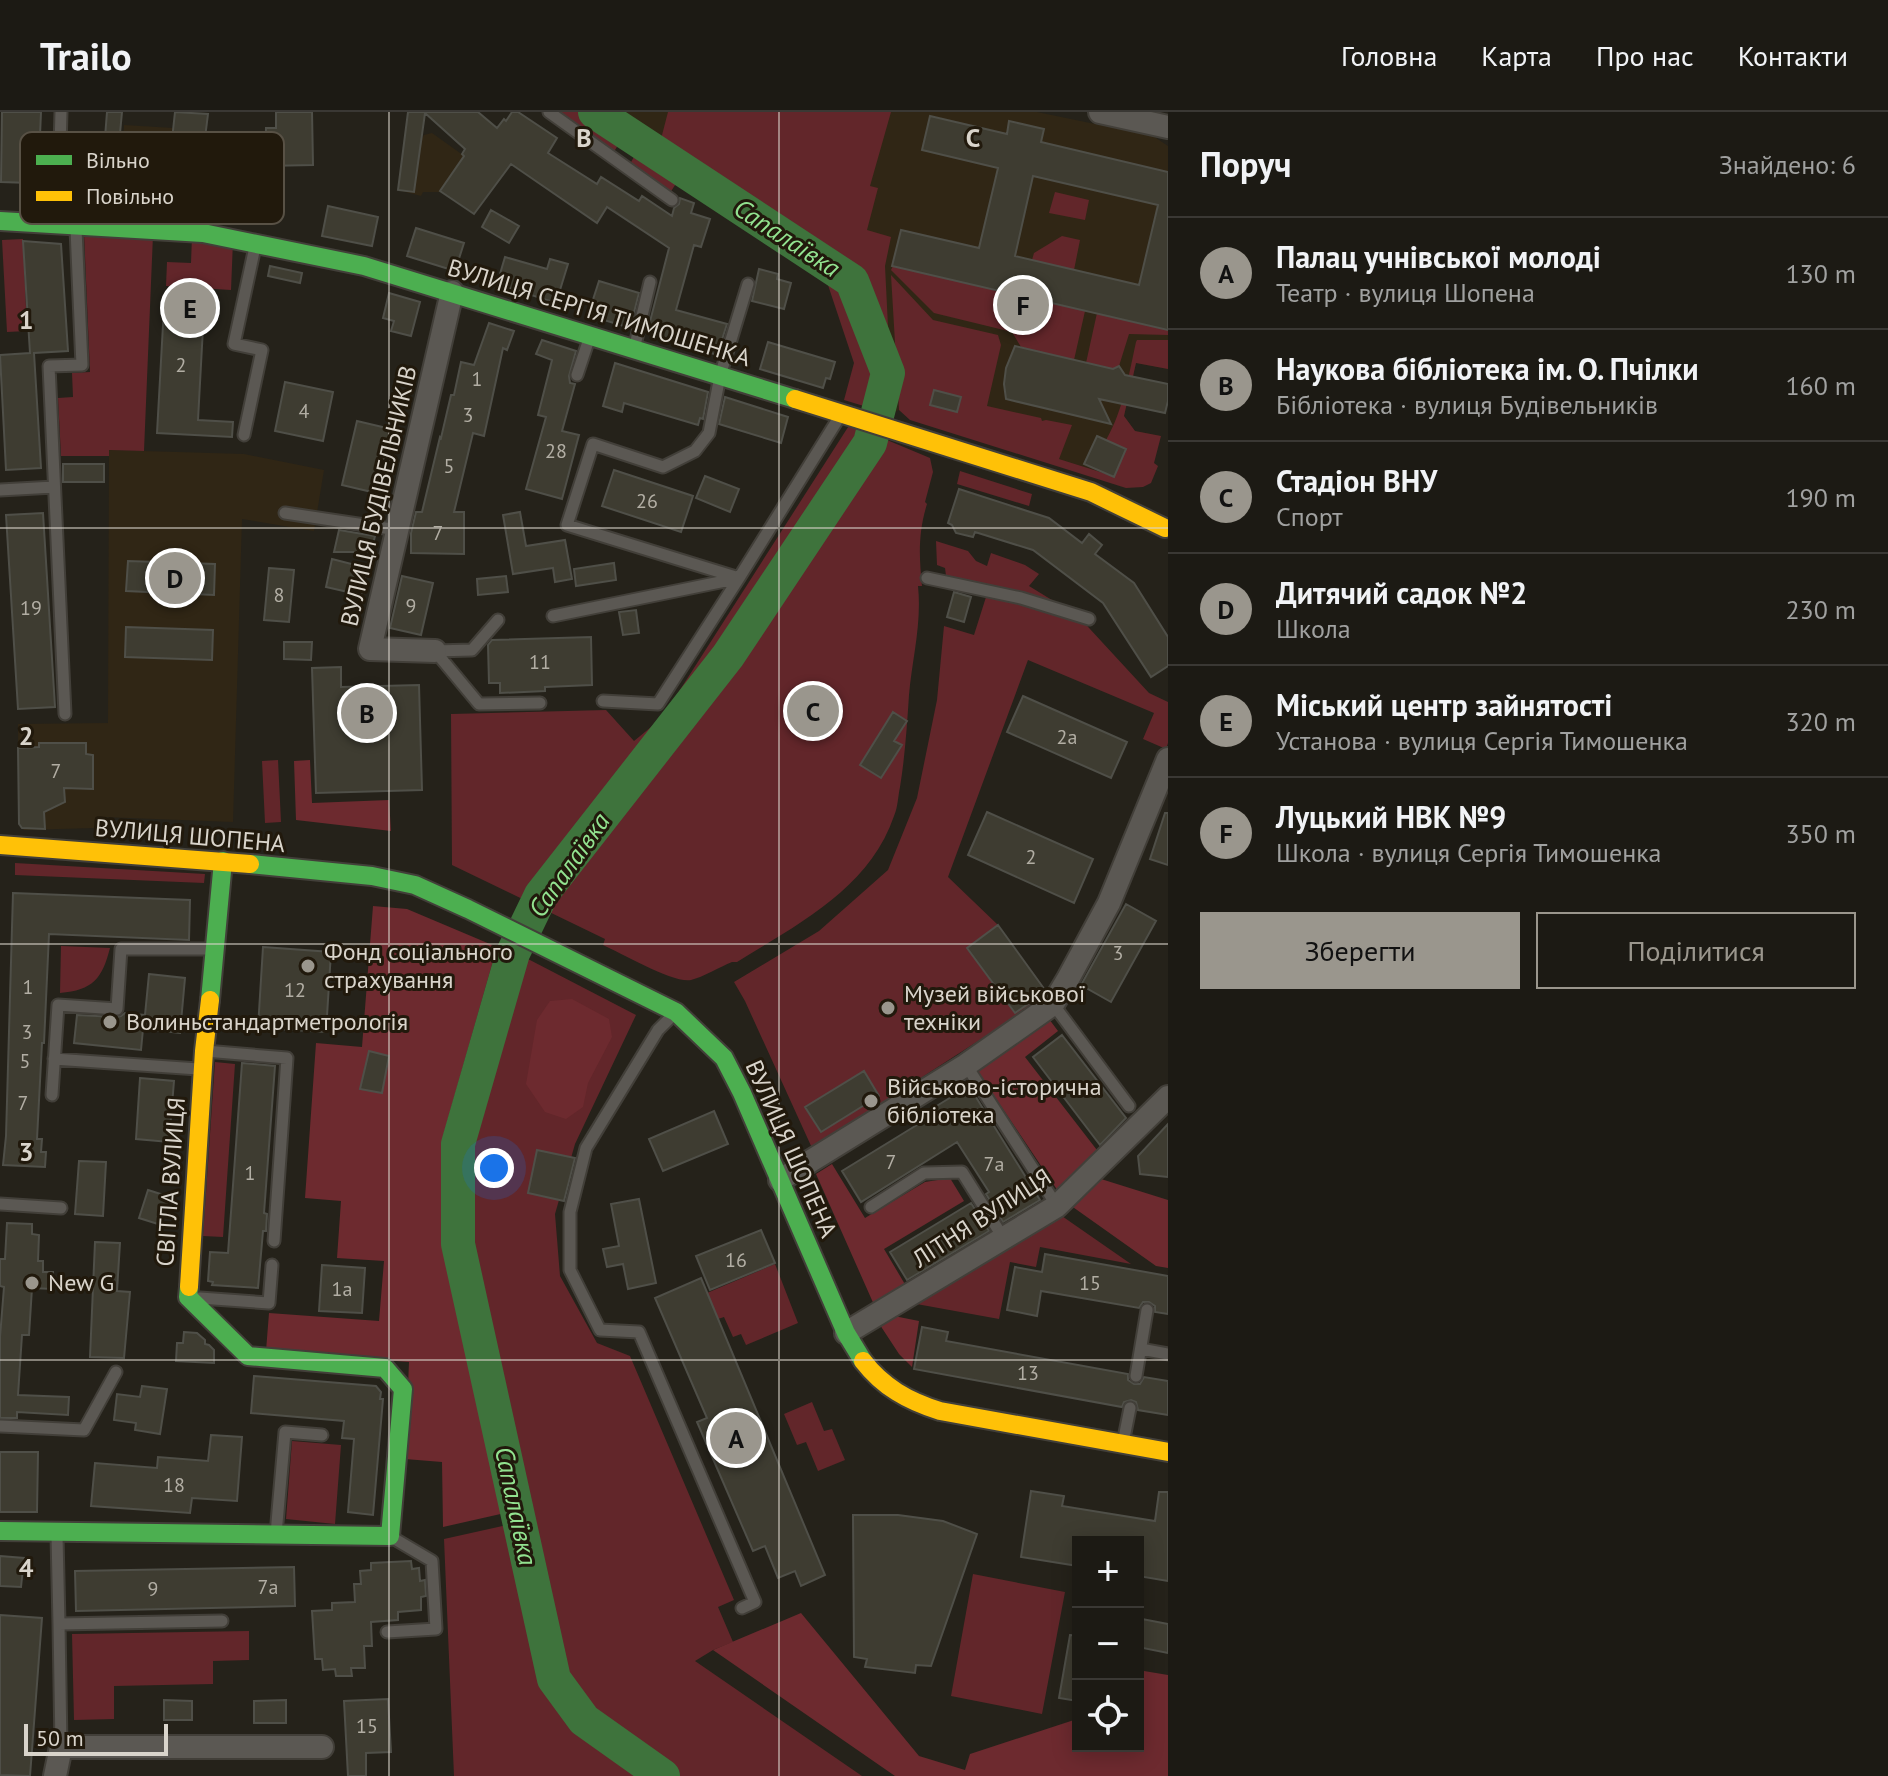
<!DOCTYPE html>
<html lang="uk">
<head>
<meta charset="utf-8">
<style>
  :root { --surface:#1c1a14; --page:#292722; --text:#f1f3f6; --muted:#a0a1a0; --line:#3a3834; --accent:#9a968d }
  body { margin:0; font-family:"PT Sans",sans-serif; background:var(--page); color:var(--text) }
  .controls { position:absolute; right:24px; bottom:24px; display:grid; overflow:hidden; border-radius:0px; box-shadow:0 4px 20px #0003 }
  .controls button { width:72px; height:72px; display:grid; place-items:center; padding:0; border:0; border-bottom:2px solid var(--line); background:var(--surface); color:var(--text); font:40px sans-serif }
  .scale { position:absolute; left:24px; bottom:20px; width:144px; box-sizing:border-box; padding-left:8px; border:4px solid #d9d4cb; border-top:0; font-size:22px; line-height:28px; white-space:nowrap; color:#d9d4cb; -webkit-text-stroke:6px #21190c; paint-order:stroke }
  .you { position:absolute; left:494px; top:1056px; width:28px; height:28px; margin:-20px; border:6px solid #fff; border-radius:50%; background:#1a73e8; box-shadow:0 0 0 12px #1a73e833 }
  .badge { display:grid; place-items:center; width:52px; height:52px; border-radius:50%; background:var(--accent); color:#111; font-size:26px; font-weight:700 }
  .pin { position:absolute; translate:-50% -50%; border:4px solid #fff; box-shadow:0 2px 8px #0006 }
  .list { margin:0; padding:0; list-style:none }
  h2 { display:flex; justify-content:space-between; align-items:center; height:104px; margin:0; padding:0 32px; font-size:34px }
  h2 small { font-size:26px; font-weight:400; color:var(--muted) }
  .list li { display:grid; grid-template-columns:52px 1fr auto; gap:24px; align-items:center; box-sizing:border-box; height:112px; padding:0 32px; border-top:2px solid var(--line) }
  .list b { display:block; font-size:30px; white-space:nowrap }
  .list p { margin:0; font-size:26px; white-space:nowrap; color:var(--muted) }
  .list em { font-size:26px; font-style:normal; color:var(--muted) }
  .actions { display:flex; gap:16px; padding:24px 32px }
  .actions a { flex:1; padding:18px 0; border:2px solid var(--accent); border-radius:0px; text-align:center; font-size:28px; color:var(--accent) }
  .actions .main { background:var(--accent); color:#111 }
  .icon { flex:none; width:44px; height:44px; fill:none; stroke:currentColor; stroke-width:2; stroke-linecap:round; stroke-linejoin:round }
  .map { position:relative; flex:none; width:1168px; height:1664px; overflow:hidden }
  header { display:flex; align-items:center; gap:48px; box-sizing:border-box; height:112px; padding:0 40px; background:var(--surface); border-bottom:2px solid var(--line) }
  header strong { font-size:38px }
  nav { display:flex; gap:44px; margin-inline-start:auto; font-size:28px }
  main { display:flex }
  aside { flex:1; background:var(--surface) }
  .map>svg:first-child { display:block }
</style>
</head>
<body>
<header>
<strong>Trailo</strong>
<nav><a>Головна</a><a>Карта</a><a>Про нас</a><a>Контакти</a></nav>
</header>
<main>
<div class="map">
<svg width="1168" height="1664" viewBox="0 0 1168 1664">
  <rect width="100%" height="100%" fill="#25221a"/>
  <path fill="#302615" d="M613,0H1037L1153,24L1168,34V257L1136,251L1124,304L1135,319L1161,324L1124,368L1059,347L960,285L922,276L898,278L899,298L890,302L887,216L869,169Z
    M124,13L173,16L172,25L183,44L191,49L204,51L200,76H195L193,105L117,97H112L111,99L49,95L51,64L63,48L100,51L103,47L122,48Z
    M432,21L481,56L507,58L474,102L441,80H423L421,84L398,78L405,26L421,28L424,23Z
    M109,338L244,342L324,358L314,419L242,407L233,710L103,705H98L94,716L24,718L19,712L18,612L108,611Z"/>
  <path fill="#62262a" d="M558,0H613L661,27L668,0H891L870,74L878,76L867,118L891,125L885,154L891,275L890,302L844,288L854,251L825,164L782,126L682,62L670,81L630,52L635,43L618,33L615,38L610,39Z
    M1055,80L1089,88L1085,108L1049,101Z
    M84,121L153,123L144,339L109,338V344H61L58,286L73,285L72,261L90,260Z
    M192,124L233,129L231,178L166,174L167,150L191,151Z
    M1062,124L1080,128L1074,158L1032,148L1034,141Z
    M23,127L27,219L7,220L2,128Z
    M893,154L1085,199L1074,248L1021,235L1012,220L934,201L891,158Z
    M891,163L933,208L998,223L1001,233L987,294L1041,306L1042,309L1046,308L1072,313L1059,347L1113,364L1126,337L1106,328C1123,299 1129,262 1136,230L1137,228H1168V257L1136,251L1124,304L1135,319L1161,324L1154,351L1158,354L1151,371L1143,375L1126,376L910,308L899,298Z
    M1097,201L1168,218V223L1129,222L1119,254L1113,257L1086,251Z
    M850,312L883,327L884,336L887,328L930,346L933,360L925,390L927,392C918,421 919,444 922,474H918C922,512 912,547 909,583C907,614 905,644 900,675C898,684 898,695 894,704C869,777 798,812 737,850H732C720,855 703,865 691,868C675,872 621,841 603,833L605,827L452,753L451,602L606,598L634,629L662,606Z
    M960,359L1032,382L1029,394L957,372Z
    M936,429L968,439L976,449L987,454L991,441L1025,453L1039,462L1029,474L1078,504L1149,581L1168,590V631L1166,637L1143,627L1154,601L1028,548L948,765L998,813L1048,881L1017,904L812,1036L745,889L734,870L819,819L888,758L917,686L937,588L944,514L974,523L986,485L947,471L945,456L937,453Z
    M278,648L281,710L265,711L262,649Z
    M15,751L205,762L204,771L15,763Z
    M61,834L110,836C102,867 93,878 60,881Z
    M497,835L528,847L636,903L575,1032L555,1102L560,1164L597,1231L630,1244L734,1488L718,1495L733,1530L713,1538L695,1549L862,1664H454L444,1427L507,1413L442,1134V1028Z
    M215,950L235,952L223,1125L203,1124Z
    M1059,1102L1131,1152L1040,1135L1036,1155L1010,1150L999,1207L911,1191Z
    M775,1152L798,1211L746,1233L741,1222L733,1225L724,1205L718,1207L707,1181Z
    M812,1290L824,1319L832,1317L845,1348L818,1359L806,1330L797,1333L784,1302Z
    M292,1329L341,1333L335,1412L286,1407Z
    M973,1462L1065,1480L1042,1602L951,1584Z
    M249,1519V1548L213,1549V1572L114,1574V1607L74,1608L72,1522Z"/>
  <path fill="#6d2a2f" d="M310,648L312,691L389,688L391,719L296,708L294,649Z
    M373,794L407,797L497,835L442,1028V1134L505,1401L443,1415L442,1350L405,1347L409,1250L266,1239L269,1201L379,1209L384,1149L337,1146L341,1089L305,1086L316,931L362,935Z
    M572,887L609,907L612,925L588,971L583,995L566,1007L545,1000L526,972L537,908L550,889Z
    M1049,907L1058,919L1025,945L1100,1042L1060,1082L976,957Z
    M832,1052L865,1106L925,1070L950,1066L964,1089L884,1137L906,1174L875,1195L816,1062Z
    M1101,1067L1168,1088V1156L1156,1154L1070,1093Z
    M894,1204L919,1209L912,1255L899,1242L880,1213Z
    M801,1501L919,1644L965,1658L970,1642L1074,1608H1078V1634H1138V1558L1168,1563V1664H895L713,1538Z"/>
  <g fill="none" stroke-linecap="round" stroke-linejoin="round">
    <path stroke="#3e733c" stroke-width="34" d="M595,0L852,169L888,261L870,331L728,544L541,783L513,841L458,1032V1132L554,1567L584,1608L663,1664"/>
  </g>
  <path fill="#3e3c31" stroke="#4f4f48" stroke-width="2" fill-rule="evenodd" d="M2,0H41L39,47L42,53L47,55H51L59,48L103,51L107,0H122L119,32L171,37L175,0L208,2L202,50L184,48L181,87L166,100L74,94L70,93L71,79H62V72L1,70Z
    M276,0H312L313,53L265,54L266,16H276Z
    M408,0H478L497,16L504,7L506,9L512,0H518L557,26L548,41L597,72L601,65L639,89L642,84L672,104L674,96L679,92L680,86L694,91L691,101L710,107L701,135L694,133L676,198L727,212L717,243L647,221L669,136L607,95L597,111L511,52L474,102L440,79L464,44L462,42L465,37L425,1L414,80L398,78Z
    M930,4L1007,22L1009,9L1044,17L1041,30L1168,60V218L892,154L901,118L979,136L998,56L922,38ZM1033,64L1158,93L1139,173L1015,144Z
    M328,94L378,105L372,134L322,124Z
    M491,98L519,114L509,131L482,115Z
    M416,116L464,131L455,159L407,144Z
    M23,129L61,132L68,239L34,241L41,356L6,358L0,243L30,241Z
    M505,145L547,157L550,147L568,152L556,191L497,172Z
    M270,154L302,161L300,171L268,164Z
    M759,157L778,162L777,167L791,171L784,197L752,189Z
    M599,169L639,181L630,216L588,203Z
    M389,181L420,190L411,224L391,219L394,209L383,206Z
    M164,195L204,197L198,308L233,310L232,325L157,321Z
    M489,211L514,219L507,238L503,236L484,324L473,321L454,400H464V442L411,441V421L416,400H422L440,325L441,326L451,283H454L461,250L474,253Z
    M542,228L576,239L569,264L570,271L575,272L562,319L579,323L562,387L526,377L546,305L538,303L552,248L536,242Z
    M768,230L835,250L830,267L826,266L823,276L760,257Z
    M1015,234L1113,257L1119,254L1125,263L1168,272V289L1165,301L1099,287L1111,312L1006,287L1004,272L1006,256Z
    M615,251L708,280L703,307L700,306L698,313L624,291L622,300L603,294Z
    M285,270L333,280L323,329L275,319Z
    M934,278L961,285L957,300L930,293Z
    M725,285L788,305L781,331L719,312Z
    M357,309L391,317L376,381L342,373Z
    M1097,324L1126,337L1114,365L1084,352Z
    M63,352H104V370H63Z
    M614,358L693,384L681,420L602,394Z
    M705,364L739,377L730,400L696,386Z
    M959,377L1049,406L1082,431L1089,422L1102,433L1095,442L1134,471L1168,525V554L1151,565L1103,491L1033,438L975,420L973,425L956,421L952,413L948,411Z
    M520,400L526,434L565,428L572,467L555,470L553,456L513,462L503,403Z
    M43,401L55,595L18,597L6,403Z
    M339,418L375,424L371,440H334Z
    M332,447L367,456L361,483L326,475Z
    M128,449L215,452L214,483L126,479Z
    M614,451L616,468L576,474L574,457Z
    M269,456L294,458L289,510L264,508Z
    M402,464L433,471L421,523L390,516Z
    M506,464L508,480L478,483L477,467Z
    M954,480L971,485L964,510L947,505Z
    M636,498L639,521L623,523L619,500Z
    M126,515L213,518L212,548L125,545Z
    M591,525L592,573L545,575V579L500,581V571H489L488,533L492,528Z
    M284,530H312L311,548L284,547Z
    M341,555V575L419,573L422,678L316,681L312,556Z
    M1023,584L1127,630L1111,666L1007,620Z
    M893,600L907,609L894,629L902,633L881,666L860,653Z
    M39,631H86V642L93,643V677L64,676L65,690L44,700L45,717L22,716L19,712L18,636L39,635Z
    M987,700L1093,747L1074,791L968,743Z
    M1165,701H1168V753L1150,747Z
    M13,781L190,788L189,828L49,822L44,931H42L37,1027H42L41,1040H46L45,1055L3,1053L6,1024Z
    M1126,792L1156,809L1111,890L1081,873Z
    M998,813L1045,878L1043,882L1015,901L967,836Z
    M263,835L331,840L326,920L258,916Z
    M149,862L185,866L180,921L143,917L141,938L74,931L77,903L116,905L121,904L125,901L145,903Z
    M1062,923L1126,1006L1100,1033L1033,945Z
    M369,939L389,944L382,981L360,977Z
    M242,951L275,954L264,1101L267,1102L266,1119H263L258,1176L212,1173L213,1170L208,1169L210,1140L228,1141Z
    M864,959L879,984L821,1020L805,995Z
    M140,966L174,969L169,1030L136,1027Z
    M969,974L1040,1088L1003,1110L986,1082L989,1080L957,1030L861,1090L842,1059L938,1000L935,995Z
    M714,999L728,1032L663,1059L649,1027Z
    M1168,1012V1065L1140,1062L1138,1044Z
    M537,1038L575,1046L564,1089L528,1081Z
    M79,1049L106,1050L103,1104L75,1102Z
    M148,1078L170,1085L161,1113L139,1106Z
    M639,1087L656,1171L628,1177L623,1152L607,1155L603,1137L619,1134L611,1092Z
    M971,1091L989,1119L907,1168L890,1140Z
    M7,1111L32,1112V1122L39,1123L38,1149H43V1160H53L52,1177L32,1176L29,1223H22L18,1283L69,1285L68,1303L17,1300V1306H0V1225L4,1175L0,1174V1147H5Z
    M761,1118L775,1151L710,1178L696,1144Z
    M95,1130L120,1131L117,1179L130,1180L124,1246L90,1245Z
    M1045,1142L1168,1164V1202L1155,1200V1194L1149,1190H1143L1139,1196L1041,1179L1037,1204L1007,1198L1015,1155L1042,1160Z
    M322,1153L365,1156L362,1201L319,1199Z
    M701,1166L825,1463L801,1474L795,1459L778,1466L765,1434L753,1439L697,1310L707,1306L655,1186Z
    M922,1215L948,1220L946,1229L1128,1262V1268L1134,1272H1140L1144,1265L1168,1269V1303L1138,1298L1136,1290L1131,1288L1124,1290L1122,1295L914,1257Z
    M184,1220L197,1221L205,1228V1232L209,1233L214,1238V1251L176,1249L177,1231H183Z
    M254,1264L376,1274L381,1280L380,1287H383L373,1403L348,1400L354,1327L342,1326L344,1309L251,1301Z
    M142,1274L167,1277L160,1322L135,1318L136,1311L114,1308L117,1282L140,1285Z
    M211,1323L242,1325L237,1389L192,1386L190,1401L91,1394L95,1351L157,1356L158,1345L208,1349Z
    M0,1340H38L37,1400H0Z
    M1031,1379L1064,1384L1062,1394L1155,1409L1159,1380H1168V1469L1138,1464V1430H1078V1454L1021,1445Z
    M853,1403H898L943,1409L977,1422L931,1554L916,1553L915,1561L865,1555L867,1547L854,1545Z
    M0,1444L24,1446L21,1475L0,1474Z
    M411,1449L412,1457L419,1456L420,1469L425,1468L426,1484L421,1485V1498L398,1500V1508L371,1510L372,1534H364L365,1556H351L352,1564H336L335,1557L323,1558L322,1547H315L312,1499L332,1498V1491L355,1490L354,1472H361L360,1459L371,1458V1451Z
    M294,1455L295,1494L76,1499L75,1459Z
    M0,1503L42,1506L30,1664L0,1663Z
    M1142,1507L1168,1512V1541L1138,1535Z
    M1070,1523L1078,1524V1589L1059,1586Z
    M388,1587L391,1640L366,1641V1664H348L344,1589Z
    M164,1588L192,1589V1608H164Z
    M286,1588V1611H254V1589Z"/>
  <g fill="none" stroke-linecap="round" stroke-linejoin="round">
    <defs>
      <path id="lane" d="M549,0L672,88
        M48,47L60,34L61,0
        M203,120L212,38L247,32
        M748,172L720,264L709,321L695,339L663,355L593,332L567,413L739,466L840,304
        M635,233L650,170
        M577,263L589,227
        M244,323L262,238L234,232L255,135
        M0,378L54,375
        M285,401L398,418
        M927,466L1021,486L1089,507
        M553,504L735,467
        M435,539L479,592L540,591
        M435,539L472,538L498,508
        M603,589L658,592L739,466
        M65,602L49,254L82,253L76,117
        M1053,892L1129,994
        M673,903L658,918L586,1036L570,1100V1158L600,1218L639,1220L755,1490L742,1496
        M205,939L287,946L274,1129
        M54,947L198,957
        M966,953L1057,1094
        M52,983L58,893L117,897L121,837H215
        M0,1092L61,1096
        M871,1095L924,1061L962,1060L1004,1127
        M200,1186L269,1191L272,1153
        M1141,1237L1168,1242
        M1136,1264L1147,1198
        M0,1314L84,1318L116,1260
        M1123,1331L1130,1296
        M276,1422L285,1320L322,1323
        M57,1424L59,1512L222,1509
        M59,1512L61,1635
        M387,1520L436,1517L432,1449L393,1426"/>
      <path id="street" d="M1100,0L1168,15
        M435,539L370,537L452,180
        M780,1068L966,953L1053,892L1068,867L1109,791L1168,647
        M846,1221L1057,1094L1168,985
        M55,1664L61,1635H322"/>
      <path id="fast" d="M0,109L203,121L364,154L795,287
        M250,752L372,764L415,773L468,797L676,900L724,946L742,981L846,1221L863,1249
        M210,888L223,749
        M0,1419L390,1424L403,1277L385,1256L248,1244L188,1185L189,1175"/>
      <path id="slow" d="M795,287L1091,380L1165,416
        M0,733L250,752
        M189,1175L204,939L210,888
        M863,1249C883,1275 908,1289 940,1299L1168,1340"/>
    </defs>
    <use href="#lane" stroke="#423f39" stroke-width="15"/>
    <use href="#street" stroke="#423f39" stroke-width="26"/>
    <use href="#fast" stroke="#423f39" stroke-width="22"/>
    <use href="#slow" stroke="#423f39" stroke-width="22"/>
    <use href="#lane" stroke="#5b5853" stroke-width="11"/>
    <use href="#street" stroke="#5b5853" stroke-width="22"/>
    <use href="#fast" stroke="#4caf50" stroke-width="18"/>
    <use href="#slow" stroke="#ffc107" stroke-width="18"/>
  </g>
  <path fill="none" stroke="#d9d4cb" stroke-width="2" stroke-opacity="0.55" d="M389,0V1664M779,0V1664M0,416H1168M0,832H1168M0,1248H1168"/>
  <g fill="#9a968d" stroke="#21190c" stroke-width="3">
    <circle cx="308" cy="854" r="8"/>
    <circle cx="888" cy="896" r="8"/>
    <circle cx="110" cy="910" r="8"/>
    <circle cx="871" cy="989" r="8"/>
    <circle cx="32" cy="1171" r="8"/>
  </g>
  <g text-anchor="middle" stroke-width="6" stroke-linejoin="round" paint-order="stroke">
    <g font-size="20" fill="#b2aea4">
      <text x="181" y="260">2</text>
      <text x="477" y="274">1</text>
      <text x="304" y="306">4</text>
      <text x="468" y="310">3</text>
      <text x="556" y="346">28</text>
      <text x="449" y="361">5</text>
      <text x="647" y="396">26</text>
      <text x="438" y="428">7</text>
      <text x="279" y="490">8</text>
      <text x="411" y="501">9</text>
      <text x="31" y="503">19</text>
      <text x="540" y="557">11</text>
      <text x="1067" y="632">2а</text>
      <text x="56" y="666">7</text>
      <text x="1031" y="752">2</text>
      <text x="1118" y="848">3</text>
      <text x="28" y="882">1</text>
      <text x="295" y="885">12</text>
      <text x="27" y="927">3</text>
      <text x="25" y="956">5</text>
      <text x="23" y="998">7</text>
      <text x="891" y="1057">7</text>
      <text x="994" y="1059">7а</text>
      <text x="250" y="1068">1</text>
      <text x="736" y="1155">16</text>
      <text x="1090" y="1178">15</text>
      <text x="342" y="1184">1а</text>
      <text x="1028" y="1268">13</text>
      <text x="174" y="1380">18</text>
      <text x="268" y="1482">7а</text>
      <text x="153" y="1484">9</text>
      <text x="367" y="1621">15</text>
    </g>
    <g font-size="24" fill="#d9d4cb" stroke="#21190c">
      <text transform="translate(599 201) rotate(17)" y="8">ВУЛИЦЯ СЕРГІЯ ТИМОШЕНКА</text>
      <text transform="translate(379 384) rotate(-77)" y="8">ВУЛИЦЯ БУДІВЕЛЬНИКІВ</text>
      <text transform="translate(190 724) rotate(5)" y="8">ВУЛИЦЯ ШОПЕНА</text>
      <text transform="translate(791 1037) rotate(66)" y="8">ВУЛИЦЯ ШОПЕНА</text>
      <text transform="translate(171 1070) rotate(-86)" y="8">СВІТЛА ВУЛИЦЯ</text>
      <text transform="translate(982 1106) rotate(-33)" y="8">ЛІТНЯ ВУЛИЦЯ</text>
    </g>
    <g font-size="24" fill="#d9d4cb" stroke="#21190c" text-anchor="start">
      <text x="324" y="848">Фонд соціального<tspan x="324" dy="28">страхування</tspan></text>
      <text x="904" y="890">Музей військової<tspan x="904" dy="28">техніки</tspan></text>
      <text x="126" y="918">Волиньстандартметрологія</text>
      <text x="887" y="983">Військово-історична<tspan x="887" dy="28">бібліотека</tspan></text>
      <text x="48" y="1179">New G</text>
    </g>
    <g font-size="26" font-style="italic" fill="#92e28f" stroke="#21190c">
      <text transform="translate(787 126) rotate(33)" y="9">Сапалаївка</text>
      <text transform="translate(569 753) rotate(-55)" y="9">Сапалаївка</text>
      <text transform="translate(516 1394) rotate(78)" y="9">Сапалаївка</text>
    </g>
  </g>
  <rect x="20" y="20" width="264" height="92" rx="12" fill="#21190c" stroke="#585145" stroke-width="2"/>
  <rect x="36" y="43" width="36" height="10" fill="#4caf50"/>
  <rect x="36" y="79" width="36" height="10" fill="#ffc107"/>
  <g font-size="22" fill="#d9d4cb">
    <text x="86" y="56">Вільно</text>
    <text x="86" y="92">Повільно</text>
  </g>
  <g font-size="26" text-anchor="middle" font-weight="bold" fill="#d9d4cb" stroke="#21190c" stroke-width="6" stroke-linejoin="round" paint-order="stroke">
    <text x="584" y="35">B</text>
    <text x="973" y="35">C</text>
    <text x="26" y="217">1</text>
    <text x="26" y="633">2</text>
    <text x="26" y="1049">3</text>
    <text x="26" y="1465">4</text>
  </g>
</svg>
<div class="controls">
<button>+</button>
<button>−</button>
<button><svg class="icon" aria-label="locate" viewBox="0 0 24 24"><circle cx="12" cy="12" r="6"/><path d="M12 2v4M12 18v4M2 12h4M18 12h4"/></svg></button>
</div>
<div class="scale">50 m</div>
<div class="you"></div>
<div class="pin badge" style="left:736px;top:1326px">A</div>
<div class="pin badge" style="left:367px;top:601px">B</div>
<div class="pin badge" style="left:813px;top:599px">C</div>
<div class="pin badge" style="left:175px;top:466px">D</div>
<div class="pin badge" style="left:190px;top:196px">E</div>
<div class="pin badge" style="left:1023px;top:193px">F</div>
</div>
<aside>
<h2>Поруч<small>Знайдено: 6</small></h2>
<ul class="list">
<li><span class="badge">A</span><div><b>Палац учнівської молоді</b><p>Театр · вулиця Шопена</p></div><em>130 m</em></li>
<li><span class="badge">B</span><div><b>Наукова бібліотека ім. О. Пчілки</b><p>Бібліотека · вулиця Будівельників</p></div><em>160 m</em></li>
<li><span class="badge">C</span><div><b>Стадіон ВНУ</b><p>Спорт</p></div><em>190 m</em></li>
<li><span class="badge">D</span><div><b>Дитячий садок №2</b><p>Школа</p></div><em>230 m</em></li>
<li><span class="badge">E</span><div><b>Міський центр зайнятості</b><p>Установа · вулиця Сергія Тимошенка</p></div><em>320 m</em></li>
<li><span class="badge">F</span><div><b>Луцький НВК №9</b><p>Школа · вулиця Сергія Тимошенка</p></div><em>350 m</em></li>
</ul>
<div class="actions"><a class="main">Зберегти</a><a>Поділитися</a></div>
</aside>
</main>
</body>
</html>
